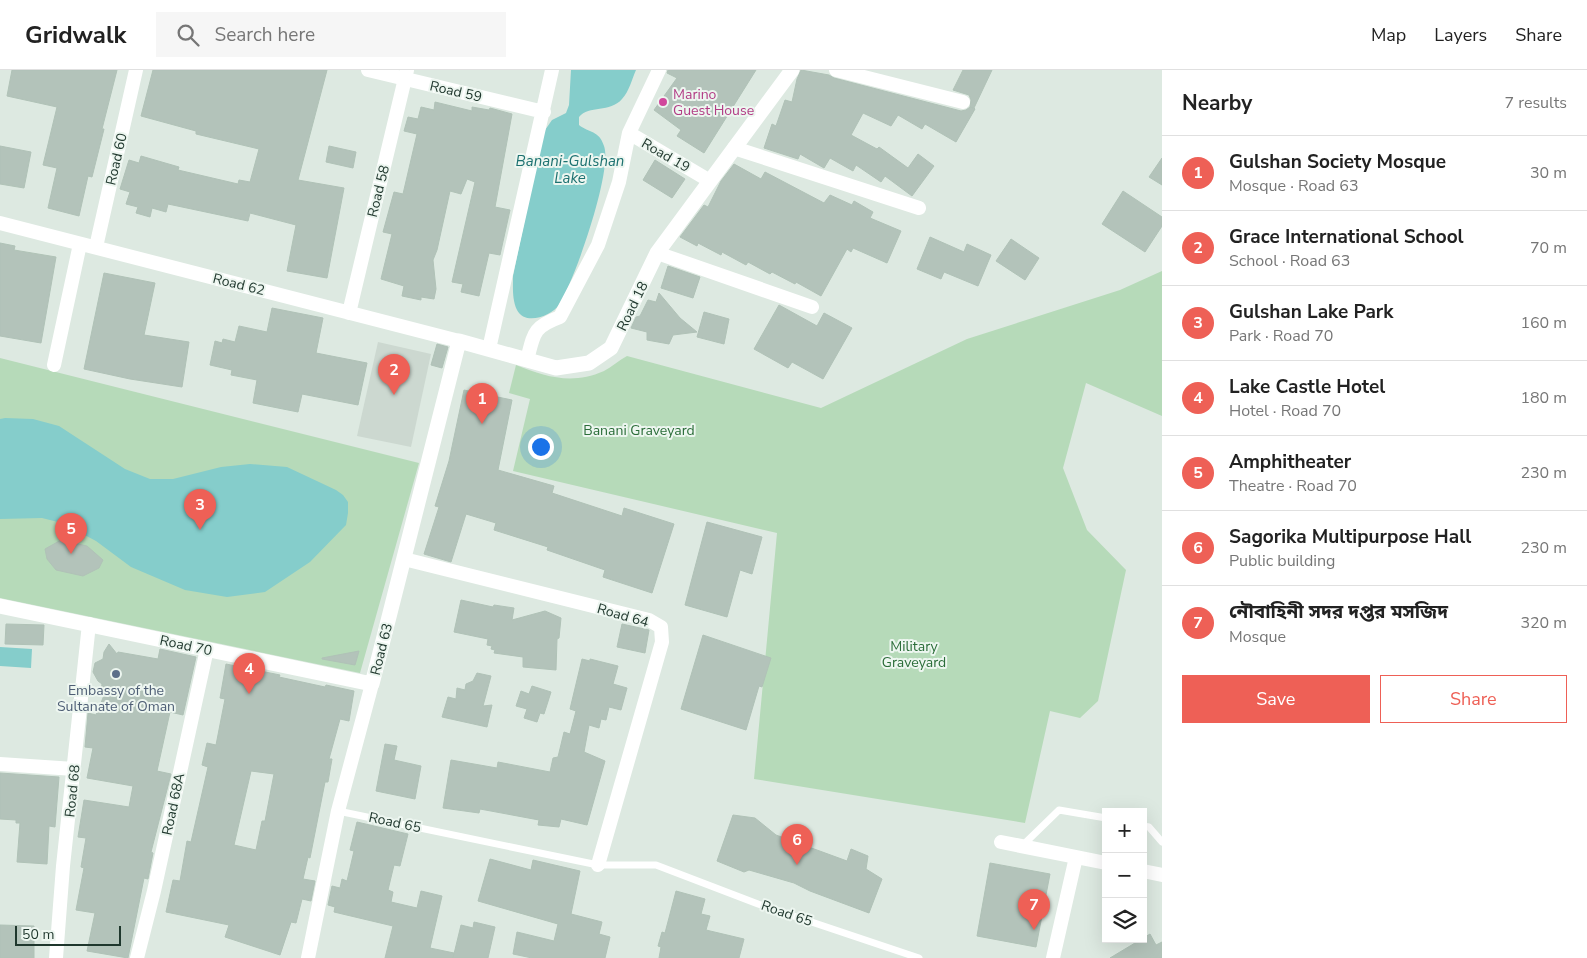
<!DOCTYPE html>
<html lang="en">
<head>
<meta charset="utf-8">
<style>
  :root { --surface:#fff; --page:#f6f6f6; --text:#222; --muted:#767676; --line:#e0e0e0; --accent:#ee6056 }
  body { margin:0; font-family:"Nunito Sans","Noto Sans Bengali",sans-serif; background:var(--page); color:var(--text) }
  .controls { position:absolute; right:15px; bottom:15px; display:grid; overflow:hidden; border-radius:0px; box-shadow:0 5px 20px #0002 }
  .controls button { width:45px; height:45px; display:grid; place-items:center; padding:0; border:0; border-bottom:1px solid var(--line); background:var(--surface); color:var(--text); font:25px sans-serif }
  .scale { position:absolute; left:15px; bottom:12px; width:106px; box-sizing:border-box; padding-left:5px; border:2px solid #1f372d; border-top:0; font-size:14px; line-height:18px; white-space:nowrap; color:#1f372d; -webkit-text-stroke:4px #edf6f0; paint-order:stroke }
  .you { position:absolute; left:540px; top:376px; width:18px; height:18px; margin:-12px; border:4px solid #fff; border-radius:50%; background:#1a73e8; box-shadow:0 0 0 8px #1a73e833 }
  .badge { display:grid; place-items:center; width:32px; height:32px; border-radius:50%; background:var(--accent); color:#fff; font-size:16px; font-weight:700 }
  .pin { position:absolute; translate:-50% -41px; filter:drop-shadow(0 1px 2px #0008) }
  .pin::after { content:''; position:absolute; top:26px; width:18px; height:15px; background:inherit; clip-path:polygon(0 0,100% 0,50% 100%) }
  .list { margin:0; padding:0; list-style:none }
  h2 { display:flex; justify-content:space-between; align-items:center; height:65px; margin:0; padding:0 20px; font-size:21px }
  h2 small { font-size:16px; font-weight:400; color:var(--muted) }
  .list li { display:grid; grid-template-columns:32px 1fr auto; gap:15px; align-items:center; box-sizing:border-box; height:75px; padding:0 20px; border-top:1px solid var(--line) }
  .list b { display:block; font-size:19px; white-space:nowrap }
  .list p { margin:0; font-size:16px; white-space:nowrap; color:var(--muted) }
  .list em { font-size:16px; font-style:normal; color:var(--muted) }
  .actions { display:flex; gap:10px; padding:15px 20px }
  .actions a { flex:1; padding:11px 0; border:1px solid var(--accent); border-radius:0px; text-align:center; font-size:18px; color:var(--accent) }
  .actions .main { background:var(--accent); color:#fff }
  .icon { flex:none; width:28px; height:28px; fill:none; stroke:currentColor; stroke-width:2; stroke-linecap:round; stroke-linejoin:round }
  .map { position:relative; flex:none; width:1162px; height:888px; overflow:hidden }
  header { display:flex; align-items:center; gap:30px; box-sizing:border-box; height:70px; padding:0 25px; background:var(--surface); border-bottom:1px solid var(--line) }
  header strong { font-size:24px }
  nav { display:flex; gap:28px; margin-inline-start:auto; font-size:18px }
  .search { width:350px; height:45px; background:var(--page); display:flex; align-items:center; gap:12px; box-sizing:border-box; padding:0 18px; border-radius:0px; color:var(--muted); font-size:19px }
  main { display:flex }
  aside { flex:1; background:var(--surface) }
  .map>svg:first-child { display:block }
</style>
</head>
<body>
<header>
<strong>Gridwalk</strong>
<div class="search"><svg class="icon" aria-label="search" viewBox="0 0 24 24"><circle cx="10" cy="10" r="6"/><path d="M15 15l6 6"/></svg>Search here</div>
<nav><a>Map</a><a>Layers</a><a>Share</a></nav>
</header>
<main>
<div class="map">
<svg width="1162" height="888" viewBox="0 0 1162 888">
  <rect width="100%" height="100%" fill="#dde9e1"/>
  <path fill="#ccd8d0" d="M378,272L431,284L411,377L357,366Z"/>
  <path fill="#b6dab9" d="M1162,201V346L1086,313L1063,398L1087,460L1126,500L1098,631L1080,648L1050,641L1025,753L754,709L777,463L513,401L530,329L509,323L516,295C546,307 572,315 604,301C612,297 619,290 627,286L821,338L967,269L1120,220Z
    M0,288L419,393L360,603L0,528Z"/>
  <path fill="#85cdcb" d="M571,0H636C632,9 629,22 622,29C610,43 589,35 579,47V55C589,63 599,60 604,76C613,101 574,212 559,235C551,246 525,256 517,240C512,230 513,217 513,206L543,63L552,50L566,43L569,35Z
    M5,348L33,349L59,356L125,399L150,409H173L221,397L250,394L287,397L336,420L343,425L348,432V443L346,455L310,492L265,522L227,527L185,520L131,497L96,471L62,453L42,448L0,449V349Z
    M0,577L32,579L31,598L0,596Z"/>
  <path fill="#b3c3ba" stroke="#b0c2b7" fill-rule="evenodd" d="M12,0H117L102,59H104L92,107L88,106L79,146L48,138L57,98L43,95L57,37L7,26Z
    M153,0H327L298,110L344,118L327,208L287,201L296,155L250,143L248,151L168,134L166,142L152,138L150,147L136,143L138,137L126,134L130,122L120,119L129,90L139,93L141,86L179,97L178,100L238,114L239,110L250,112L259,79L196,64V61L141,46Z
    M668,0H756L704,83L677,66L681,60L654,40L677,8L667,3Z
    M801,0L829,5L834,8L961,41L966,40L970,37L973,38L970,37L971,30L969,25L953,20L963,0H992L974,38L975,39L956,72L925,54L922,59L898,45L891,56L863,43L851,65L877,79L879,77L908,98L918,84L934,96L912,126L885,106L881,112L856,95L853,101L830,88L824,98L800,84L798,89L764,78L772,54L776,56L785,30L792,32L797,9Z
    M435,32L472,41V37L489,40L490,38L512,44L495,137L510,140L500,185L489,183L479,226L461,222L463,214L452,212L475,112L467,109L461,124L450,121L437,180L433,190L436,219L434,229L421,227V230L402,226L404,216L381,209L392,164L383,162L394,122L403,124L417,64L404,61L408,47L418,49L421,37L434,40Z
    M0,76L31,82L24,118L0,114Z
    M329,76L356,82L353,98L326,92Z
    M1162,88V115L1149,107Z
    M655,90L685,109L672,128L643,110Z
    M734,94L761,109L765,102L824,133L830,125L852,135L854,131L873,142L870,148L901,161L887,193L853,178L851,182L847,179L821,226L796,212L795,214L772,202L770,204L748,192L746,195L722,182L721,185L698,173L697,176L680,167L704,135L708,137L721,111Z
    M1123,121L1162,147V156L1145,182L1102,154Z
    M930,167L964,182L967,174L991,185L978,216L944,202L941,209L917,199Z
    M1011,169L1039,188L1025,210L996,191Z
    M0,173L15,176L14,180L56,187L41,273L0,266Z
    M668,196L700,207L693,228L661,218Z
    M104,203L155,213L144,265L189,272L182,317L130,309L84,299Z
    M659,223L680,248L697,262L673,265L669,274L647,270V262L631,258L636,247L640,246L648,230L656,232Z
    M779,235L817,256L824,243L852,258L823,309L792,292L788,298L754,279Z
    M272,238L323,248L316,283L367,293L358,335L302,324L298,342L253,333L257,310L231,305L232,300L210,295L215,271L222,273L223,269L235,272L239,256L267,262Z
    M704,242L729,249L724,274L697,267Z
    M437,274L448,277L442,298L431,295Z
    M464,320L512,330L498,400L554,416L552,423L622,446L624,438L674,454L652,523L603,507L605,500L547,480L548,477L494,460L496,453L466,444L451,492L424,484L439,437L435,436L449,391Z
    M707,452L762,467L752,504L740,500L727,547L685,535Z
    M61,470L87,476L103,490L99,498L83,506L56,500L47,489L45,479Z
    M461,530L493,537L494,535L514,538L512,550L545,541L561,548L559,568L557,569L556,600L523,597V587L494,583L495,580L491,579L492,576L487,575L488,569L454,562Z
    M6,554L44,555L43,575L5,574Z
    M622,554L649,560L645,583L617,577Z
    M703,565L771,588L762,617L759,616L746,660L681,639Z
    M109,574L117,584L118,582L158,589L160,579L196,587L183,645L170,642L157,701L171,704L151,782L153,783L148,809L144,808L128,888L87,881L95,843L76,840L84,798L81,797L86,768L78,767L84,730L129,737L133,716L87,708L93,678L85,677L88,643L96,645L105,623L101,622L102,614L98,611L93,602L95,593L103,589L104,582Z
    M359,581L355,595L322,589V588Z
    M582,589L590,591V589L618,596L613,614L627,618L621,640L609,637L606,650L601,649L599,658L589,655L584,682L605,691L587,755L561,749L559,757L538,755L539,750L480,739L479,743L443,738L451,690L497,698L498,692L550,702L553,688L558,687L564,662L570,664L576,641L570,639Z
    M226,594L280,605L279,607L325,617L326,615L354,621L349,651L340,649L329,689H332L328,712H325L310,788L308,787L303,809L315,811L311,831L302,829L296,853L291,852L280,885L225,867L229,855L166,842L173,810L180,811L187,771L191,772L208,697L202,695L207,673L216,675L225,629L220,628ZM251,701L274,704L265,751H262L256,780L234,775Z
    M477,603L491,606L483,636L492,635L487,657L442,647L448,627L456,629L457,618L465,620L466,614L473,611Z
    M532,616L551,622L544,644L540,643L537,652L524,648L527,639L516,636L521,621L529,624Z
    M385,674L397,676L394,690L421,696L415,729L376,721Z
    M0,703L59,707L55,757L49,756L47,794L17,792L20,753H16V750L0,749Z
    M733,745L755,748L776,765L847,791L851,779L868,786L866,799L882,809L869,843L810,821L794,813L749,800L744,802L717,791Z
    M357,752L408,764L400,796L394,795L388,820L393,822L391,832L417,838L421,821L442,826L430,878L454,883L453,888H385L393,856L334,842L335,837L328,835L332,816L340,818L342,809L347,811L354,781L350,780Z
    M490,789L531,800L533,790L580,801L571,844L602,852L599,864L610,867L605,888H532L513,884L517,862L554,871L558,854L478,831Z
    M990,793L1050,804L1036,877L977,866Z
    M676,821L705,829L701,844L710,846L706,860L744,869L739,888H659L661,877L658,876L662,862L665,863Z
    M474,852L495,857L488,888H453L461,855L473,858Z
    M0,855L34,856V888H0Z
    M1150,864L1156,875L1162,872V888H1110Z"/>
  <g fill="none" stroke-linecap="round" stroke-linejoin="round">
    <path stroke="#fff" stroke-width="7" d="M338,741L598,795H656L758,834L919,888
      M1143,756L1149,757L1162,772
      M1022,776L1059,740L1106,748"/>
    <path stroke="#fff" stroke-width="14" d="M368,0L544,42
      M659,0L629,63L710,111
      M836,0L963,32
      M734,78L919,138
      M0,153L459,271
      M96,177L136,0
      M657,183L812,237
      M349,243L407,0
      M489,279L552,0
      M527,290C534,263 533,257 560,247L598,175L619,112L629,63
      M54,295L80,174
      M404,489L649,550L661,557L662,572L598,795
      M0,694L74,699
      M1001,772L1106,793
      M1143,801L1162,805
      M56,888L63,796L89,554
      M137,888L154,821L207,579
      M308,888L338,741L372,614
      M1053,888L1076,787"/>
    <path stroke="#fff" stroke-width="15" d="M0,536L372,614L459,271L556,298L589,293L611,278L657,183L792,0"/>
  </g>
  <circle fill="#d1479c" stroke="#edf6f0" stroke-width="2" cx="663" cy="32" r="5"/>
  <circle fill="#5c6f8a" stroke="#edf6f0" stroke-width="2" cx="116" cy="604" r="5"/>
  <g text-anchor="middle" stroke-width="4" stroke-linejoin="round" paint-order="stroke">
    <g font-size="14" fill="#1f372d" stroke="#edf6f0">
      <text transform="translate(456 21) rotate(13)" y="5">Road 59</text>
      <text transform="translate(666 85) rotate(30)" y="5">Road 19</text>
      <text transform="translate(116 89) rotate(-77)" y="5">Road 60</text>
      <text transform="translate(378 121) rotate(-76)" y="5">Road 58</text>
      <text transform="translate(239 214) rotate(14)" y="5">Road 62</text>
      <text transform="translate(632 236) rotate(-64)" y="5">Road 18</text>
      <text transform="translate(623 545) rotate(16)" y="5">Road 64</text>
      <text transform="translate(186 575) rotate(12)" y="5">Road 70</text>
      <text transform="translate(381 579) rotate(-76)" y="5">Road 63</text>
      <text transform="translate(72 721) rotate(-84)" y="5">Road 68</text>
      <text transform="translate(173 734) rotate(-78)" y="5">Road 68A</text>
      <text transform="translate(395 752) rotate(12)" y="5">Road 65</text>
      <text transform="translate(787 843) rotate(19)" y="5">Road 65</text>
    </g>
    <g font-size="14" fill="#b23c85" stroke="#edf6f0" text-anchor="start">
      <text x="673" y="29">Marino<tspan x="673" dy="16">Guest House</tspan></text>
    </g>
    <g font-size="14" fill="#2b6d39" stroke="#edf6f0">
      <text x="639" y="365">Banani Graveyard</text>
      <text x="914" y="581">Military<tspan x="914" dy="16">Graveyard</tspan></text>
    </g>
    <g font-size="14" fill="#4e5e75" stroke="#edf6f0">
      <text x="116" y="625">Embassy of the<tspan x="116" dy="16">Sultanate of Oman</tspan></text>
    </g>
    <g font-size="15" font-style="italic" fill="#1c7170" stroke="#edf6f0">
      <text x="570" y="96">Banani-Gulshan<tspan x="570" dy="17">Lake</tspan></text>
    </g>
  </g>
</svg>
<div class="controls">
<button>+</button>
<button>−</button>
<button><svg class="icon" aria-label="layers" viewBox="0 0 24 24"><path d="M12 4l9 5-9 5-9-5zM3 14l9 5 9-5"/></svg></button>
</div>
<div class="scale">50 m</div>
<div class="you"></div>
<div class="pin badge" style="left:482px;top:354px">1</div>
<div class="pin badge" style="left:394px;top:325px">2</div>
<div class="pin badge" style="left:200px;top:460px">3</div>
<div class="pin badge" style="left:249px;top:624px">4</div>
<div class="pin badge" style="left:71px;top:484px">5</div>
<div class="pin badge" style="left:797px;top:795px">6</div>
<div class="pin badge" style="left:1034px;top:860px">7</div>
</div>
<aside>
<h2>Nearby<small>7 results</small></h2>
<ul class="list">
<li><span class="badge">1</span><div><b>Gulshan Society Mosque</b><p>Mosque · Road 63</p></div><em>30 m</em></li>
<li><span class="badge">2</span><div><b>Grace International School</b><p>School · Road 63</p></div><em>70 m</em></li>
<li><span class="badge">3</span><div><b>Gulshan Lake Park</b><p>Park · Road 70</p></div><em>160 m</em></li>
<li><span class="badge">4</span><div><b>Lake Castle Hotel</b><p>Hotel · Road 70</p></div><em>180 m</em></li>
<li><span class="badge">5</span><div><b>Amphitheater</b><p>Theatre · Road 70</p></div><em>230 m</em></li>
<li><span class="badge">6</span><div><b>Sagorika Multipurpose Hall</b><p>Public building</p></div><em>230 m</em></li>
<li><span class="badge">7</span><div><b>নৌবাহিনী সদর দপ্তর মসজিদ</b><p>Mosque</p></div><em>320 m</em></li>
</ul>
<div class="actions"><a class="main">Save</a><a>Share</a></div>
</aside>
</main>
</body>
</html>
